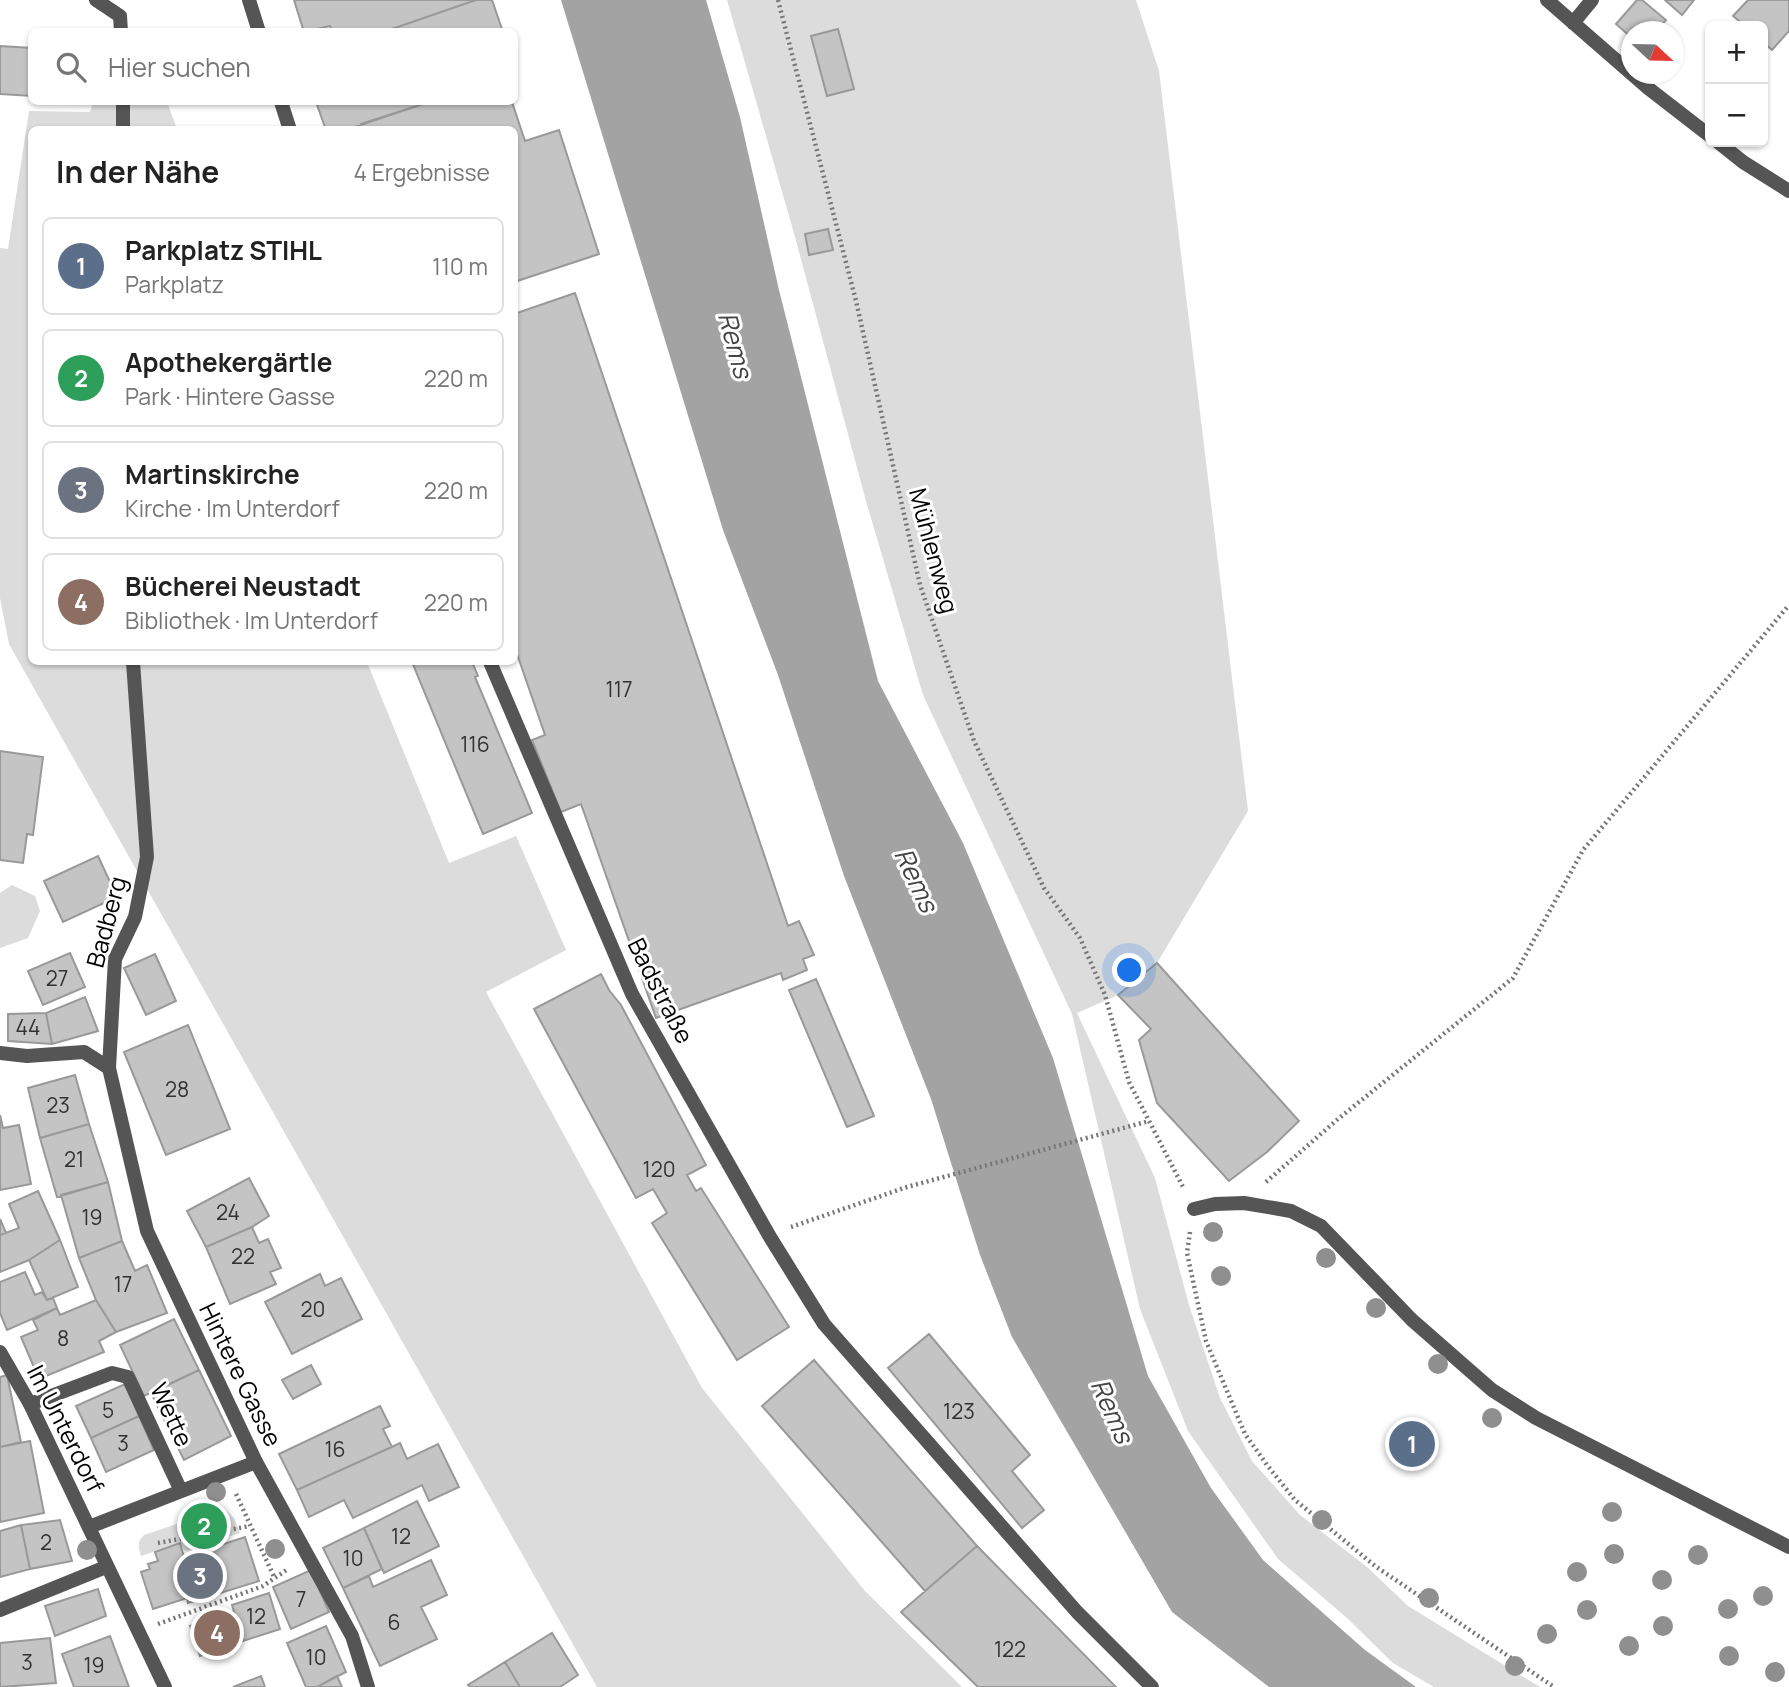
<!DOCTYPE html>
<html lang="de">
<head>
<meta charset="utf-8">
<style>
  :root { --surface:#fff; --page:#f6f6f6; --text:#222; --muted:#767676; --line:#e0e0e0; --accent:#000 }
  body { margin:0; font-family:Manrope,sans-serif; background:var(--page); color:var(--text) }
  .controls { position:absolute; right:21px; top:21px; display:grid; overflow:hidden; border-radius:10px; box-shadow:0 2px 5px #0004 }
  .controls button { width:63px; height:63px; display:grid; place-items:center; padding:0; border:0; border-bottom:2px solid var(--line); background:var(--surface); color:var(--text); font:35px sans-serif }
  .compass { position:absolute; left:1621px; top:21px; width:63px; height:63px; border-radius:50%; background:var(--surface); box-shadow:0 2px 5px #0004; rotate:112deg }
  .you { position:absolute; left:1130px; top:971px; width:24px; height:24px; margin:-18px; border:5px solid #fff; border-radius:50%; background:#1a73e8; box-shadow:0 0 0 10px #1a73e833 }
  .badge { display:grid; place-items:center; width:46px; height:46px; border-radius:50%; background:var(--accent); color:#fff; font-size:23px; font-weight:700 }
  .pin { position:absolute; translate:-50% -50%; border:4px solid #fff; box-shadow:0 2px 7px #0006 }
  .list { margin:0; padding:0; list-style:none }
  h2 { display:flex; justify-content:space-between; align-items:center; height:91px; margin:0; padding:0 28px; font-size:30px }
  h2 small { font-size:23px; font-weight:400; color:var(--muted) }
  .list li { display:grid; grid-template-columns:46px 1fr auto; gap:21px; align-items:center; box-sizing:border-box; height:98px; margin:0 14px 14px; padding:0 14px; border:2px solid var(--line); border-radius:10px }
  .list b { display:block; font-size:26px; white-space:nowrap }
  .list p { margin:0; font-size:23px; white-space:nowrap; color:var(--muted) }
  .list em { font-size:23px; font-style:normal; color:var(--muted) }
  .icon { flex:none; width:38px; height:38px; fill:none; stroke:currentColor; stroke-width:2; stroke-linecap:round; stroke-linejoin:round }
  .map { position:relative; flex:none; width:1789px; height:1687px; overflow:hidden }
  .search { position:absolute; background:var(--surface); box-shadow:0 2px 5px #0004; left:28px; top:28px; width:490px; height:77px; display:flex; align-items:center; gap:18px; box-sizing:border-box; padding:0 24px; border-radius:10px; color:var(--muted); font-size:26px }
  .panel { position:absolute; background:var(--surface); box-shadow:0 2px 5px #0004; left:28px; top:126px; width:490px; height:539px; border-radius:10px }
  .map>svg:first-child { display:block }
</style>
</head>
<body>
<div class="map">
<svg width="1789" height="1687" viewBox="0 0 1789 1687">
  <rect width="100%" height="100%" fill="#fff"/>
  <path fill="#dcdcdc" d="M727,0H1136L1159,71L1248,811L1157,963L1118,995L1077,1013L1155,1178L1189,1305L1220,1398L1252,1461L1300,1515L1367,1567L1408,1606L1540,1687H1434L1393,1663L1347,1618L1278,1559L1188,1431L1140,1309L1072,1014L923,695L866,501L795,237Z
    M93,102H167L177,129L32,130V662H367L449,863L516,836L566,950L486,992L702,1388L865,1591L962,1687H597L9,644L0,598V248L8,249L29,111L90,112Z
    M12,885L35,896L40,911L28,938L0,948V893Z
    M224,1508L234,1518L240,1533L184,1551L180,1543L141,1556C138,1546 137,1542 144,1535Z"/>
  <path fill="#a3a3a3" d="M561,0H706L740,117L779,290L878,681L963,843L1053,1058L1148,1376L1211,1488L1263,1560L1365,1650L1416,1687H1269L1172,1612L1012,1337L980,1255L931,1099L844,876L778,675L723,530Z"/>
  <path fill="#c4c4c4" stroke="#999" stroke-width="2" d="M294,0H476L383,32H332L330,26L304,32Z
    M476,0H492L503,32H383Z
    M1637,0H1642L1666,20L1655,32H1632V38L1616,24Z
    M1665,0H1694L1682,15Z
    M1748,0H1789V31L1772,50L1763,42V26H1745L1733,16Z
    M838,29L854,89L827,96L811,36Z
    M0,46L32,48V96L0,94Z
    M316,102H429L346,130H326Z
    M429,102H512L525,141L559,130L599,254L514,282V130H363L361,124Z
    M828,229L833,250L809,255L805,234Z
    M575,293L788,926L799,921L814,955L803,959L807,970L783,980L781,973L656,1018L581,804L561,812L532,740L545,735L514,645V314Z
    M412,662H472L478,676L475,677L532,813L483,834Z
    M0,751L43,757L33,835L27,834L23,863L0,860Z
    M98,856L117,897L63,922L44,881Z
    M70,953L85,987L43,1005L28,971Z
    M155,954L176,1001L146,1015L124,968Z
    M1157,963L1299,1121L1267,1152L1229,1181L1157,1103L1139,1040L1151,1029L1118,995Z
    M601,974L609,990L621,1005L706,1165L687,1175L696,1191L701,1188L789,1327L737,1360L652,1223L667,1213L653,1189L636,1198L534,1009Z
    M816,979L874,1116L847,1127L789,990Z
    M85,997L98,1031L52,1044L46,1013Z
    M46,1013L52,1044L8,1041V1014Z
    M188,1025L230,1129L166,1155L124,1052Z
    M75,1075L89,1124L40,1138L28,1088Z
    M0,1115L3,1128L19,1125L31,1184L0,1190Z
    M89,1124L108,1182L57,1197L40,1138Z
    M249,1178L269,1216L252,1227L206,1247L187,1211Z
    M108,1182L122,1241L79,1258L61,1195Z
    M38,1191L60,1240L29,1260L0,1272V1235L19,1228L9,1204Z
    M0,1219L6,1233L0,1235Z
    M252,1227L259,1243L268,1239L281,1268L270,1272L276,1284L230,1304L206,1247Z
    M60,1240L78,1287L47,1300L29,1260Z
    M122,1241L135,1271L147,1265L167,1313L116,1332L96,1300L79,1258Z
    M25,1272L35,1295L42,1292L47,1300L53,1298L57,1308L7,1330L0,1313V1282Z
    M320,1274L325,1286L341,1278L362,1319L292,1354L265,1302Z
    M96,1300L116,1332L99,1341L104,1352L39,1379L21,1337L38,1330L33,1320L57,1308L60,1315Z
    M174,1319L199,1370L144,1396L120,1345Z
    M929,1334L1030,1455L1012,1471L1044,1510L1022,1528L888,1368Z
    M814,1360L977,1546L925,1591L762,1406Z
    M311,1365L321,1384L293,1399L282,1380Z
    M199,1370L231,1436L184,1460L151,1393Z
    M7,1375L21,1442L0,1447V1377Z
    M125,1384L139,1416L91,1438L76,1406Z
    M380,1406L390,1426L383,1429L392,1447L297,1490L279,1454Z
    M139,1416L154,1450L106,1472L91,1438Z
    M30,1441L44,1513L0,1522V1447Z
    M400,1443L407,1459L438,1444L459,1487L429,1501L422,1485L353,1518L344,1500L309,1517L297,1490Z
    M417,1501L439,1546L384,1573L364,1528Z
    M60,1520L72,1561L30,1569L21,1525Z
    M21,1525L30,1569L0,1577V1531Z
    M364,1528L382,1569L343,1588L323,1548Z
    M245,1537L259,1581L188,1603L187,1598L153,1609L141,1572L150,1569L148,1564L158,1561L155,1552L180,1543L184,1557Z
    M977,1546L1116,1687H978L901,1612Z
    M431,1560L447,1595L421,1607L437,1639L380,1666L343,1588L369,1576L373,1587Z
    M311,1570L329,1612L291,1629L273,1587Z
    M98,1589L106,1616L55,1636L45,1606Z
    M269,1593L280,1629L243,1641L232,1605Z
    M232,1612L243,1641L200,1656L190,1626Z
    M326,1626L346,1672L317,1687H306L287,1643Z
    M552,1633L578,1675L560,1687H520L505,1662Z
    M110,1636L129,1687H74L62,1654Z
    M50,1638L56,1683L0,1687V1643Z
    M505,1662L520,1687H470L468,1685Z
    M261,1676L265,1687H233Z
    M337,1676L342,1687H317Z"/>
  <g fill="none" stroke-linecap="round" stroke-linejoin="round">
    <path stroke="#777" stroke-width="4.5" stroke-dasharray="2 3.5" stroke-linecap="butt" d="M778,0L856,301L920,585L974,741L1044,888L1080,938L1105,995L1129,1082L1183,1187
      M1266,1182L1338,1119L1513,978L1583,850L1789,605
      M791,1227L907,1187L1149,1121
      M1190,1232L1187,1253L1206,1341L1245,1434L1267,1465L1295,1500L1375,1566L1554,1687
      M236,1494L275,1579
      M158,1543L250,1526
      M158,1624L263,1586L288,1569"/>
    <path stroke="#555" stroke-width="14" d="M249,0L259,32
      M281,102L290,130
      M490,662L632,994L770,1237L824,1324L1077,1612L1152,1687
      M0,1053L27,1056L84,1052L109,1068
      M1194,1209L1215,1204L1244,1203L1291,1211L1321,1226L1412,1320L1492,1390L1536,1418L1789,1547
      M30,1404L112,1373L128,1377L181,1491
      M89,1527L256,1462"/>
    <path stroke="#555" stroke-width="14" d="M96,0L120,16L121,32
      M1547,0L1648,88L1710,136
      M1573,23L1592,0
      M123,130V102
      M1718,142L1743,162L1789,191
      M133,662L147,857L135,917L115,959L109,1068L147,1231L256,1462L352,1636L368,1687
      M0,1352L30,1404L165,1687
      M0,1610L106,1567"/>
  </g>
  <g fill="#8f8f8f">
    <circle cx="1213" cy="1232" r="10"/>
    <circle cx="1326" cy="1258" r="10"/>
    <circle cx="1221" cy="1276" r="10"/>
    <circle cx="1376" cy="1308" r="10"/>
    <circle cx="1438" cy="1364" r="10"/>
    <circle cx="1492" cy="1418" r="10"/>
    <circle cx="216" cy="1492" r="10"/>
    <circle cx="1612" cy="1512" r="10"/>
    <circle cx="1322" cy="1520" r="10"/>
    <circle cx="275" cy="1549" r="10"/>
    <circle cx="87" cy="1550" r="10"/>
    <circle cx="1614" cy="1554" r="10"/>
    <circle cx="1698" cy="1555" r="10"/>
    <circle cx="1577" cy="1572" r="10"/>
    <circle cx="1662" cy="1580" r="10"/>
    <circle cx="1763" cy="1596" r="10"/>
    <circle cx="1429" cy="1598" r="10"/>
    <circle cx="1728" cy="1609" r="10"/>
    <circle cx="1587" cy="1610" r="10"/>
    <circle cx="1663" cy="1626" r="10"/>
    <circle cx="1547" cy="1634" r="10"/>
    <circle cx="1629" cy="1646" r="10"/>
    <circle cx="1729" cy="1656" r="10"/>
    <circle cx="1515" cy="1666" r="10"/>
    <circle cx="1775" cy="1672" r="10"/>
  </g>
  <g text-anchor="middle" stroke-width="6" stroke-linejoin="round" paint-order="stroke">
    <g font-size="21" fill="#313131">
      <text x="619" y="697">117</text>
      <text x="475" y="752">116</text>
      <text x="57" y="986">27</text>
      <text x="28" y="1035">44</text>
      <text x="177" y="1097">28</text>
      <text x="58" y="1113">23</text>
      <text x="74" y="1167">21</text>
      <text x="659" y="1177">120</text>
      <text x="228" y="1220">24</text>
      <text x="92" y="1225">19</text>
      <text x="243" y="1264">22</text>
      <text x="123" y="1292">17</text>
      <text x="313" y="1317">20</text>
      <text x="63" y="1346">8</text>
      <text x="108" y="1418">5</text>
      <text x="959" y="1419">123</text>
      <text x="123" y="1451">3</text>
      <text x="335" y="1457">16</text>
      <text x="401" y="1544">12</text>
      <text x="46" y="1550">2</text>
      <text x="353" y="1566">10</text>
      <text x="301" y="1607">7</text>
      <text x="256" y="1624">12</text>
      <text x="394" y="1630">6</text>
      <text x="1010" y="1657">122</text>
      <text x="316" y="1665">10</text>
      <text x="27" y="1670">3</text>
      <text x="94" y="1673">19</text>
    </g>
    <g font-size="24" fill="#000" stroke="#fff">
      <text transform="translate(933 551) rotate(75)" y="8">Mühlenweg</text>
      <text transform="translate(107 922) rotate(-75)" y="8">Badberg</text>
      <text transform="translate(660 991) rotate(63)" y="8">Badstraße</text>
      <text transform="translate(240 1375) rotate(64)" y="8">Hintere Gasse</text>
      <text transform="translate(171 1415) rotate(65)" y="8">Wette</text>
      <text transform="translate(65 1429) rotate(63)" y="8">Im Unterdorf</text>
    </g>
    <g font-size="26" font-style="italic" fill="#444" stroke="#fff">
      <text transform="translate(735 345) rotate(75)" y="9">Rems</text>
      <text transform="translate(916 880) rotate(65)" y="9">Rems</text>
      <text transform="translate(1112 1411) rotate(66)" y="9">Rems</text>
    </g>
  </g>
</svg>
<div class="controls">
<button>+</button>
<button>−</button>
</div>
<svg class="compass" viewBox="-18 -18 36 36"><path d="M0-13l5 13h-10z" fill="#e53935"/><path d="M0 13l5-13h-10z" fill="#767676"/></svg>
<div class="you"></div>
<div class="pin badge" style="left:1412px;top:1444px;background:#5c6f8a">1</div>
<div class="pin badge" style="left:204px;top:1526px;background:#2e9e5b">2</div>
<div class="pin badge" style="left:200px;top:1576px;background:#6b7280">3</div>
<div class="pin badge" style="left:217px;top:1633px;background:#8d6e63">4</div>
<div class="search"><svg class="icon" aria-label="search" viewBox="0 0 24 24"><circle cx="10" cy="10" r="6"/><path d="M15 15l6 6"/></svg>Hier suchen</div>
<section class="panel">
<h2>In der Nähe<small>4 Ergebnisse</small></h2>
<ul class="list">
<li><span class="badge" style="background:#5c6f8a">1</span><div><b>Parkplatz STIHL</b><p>Parkplatz</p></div><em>110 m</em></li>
<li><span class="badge" style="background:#2e9e5b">2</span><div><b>Apothekergärtle</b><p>Park · Hintere Gasse</p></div><em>220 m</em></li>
<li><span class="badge" style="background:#6b7280">3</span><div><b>Martinskirche</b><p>Kirche · Im Unterdorf</p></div><em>220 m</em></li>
<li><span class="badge" style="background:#8d6e63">4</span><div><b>Bücherei Neustadt</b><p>Bibliothek · Im Unterdorf</p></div><em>220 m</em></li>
</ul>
</section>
</div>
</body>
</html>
